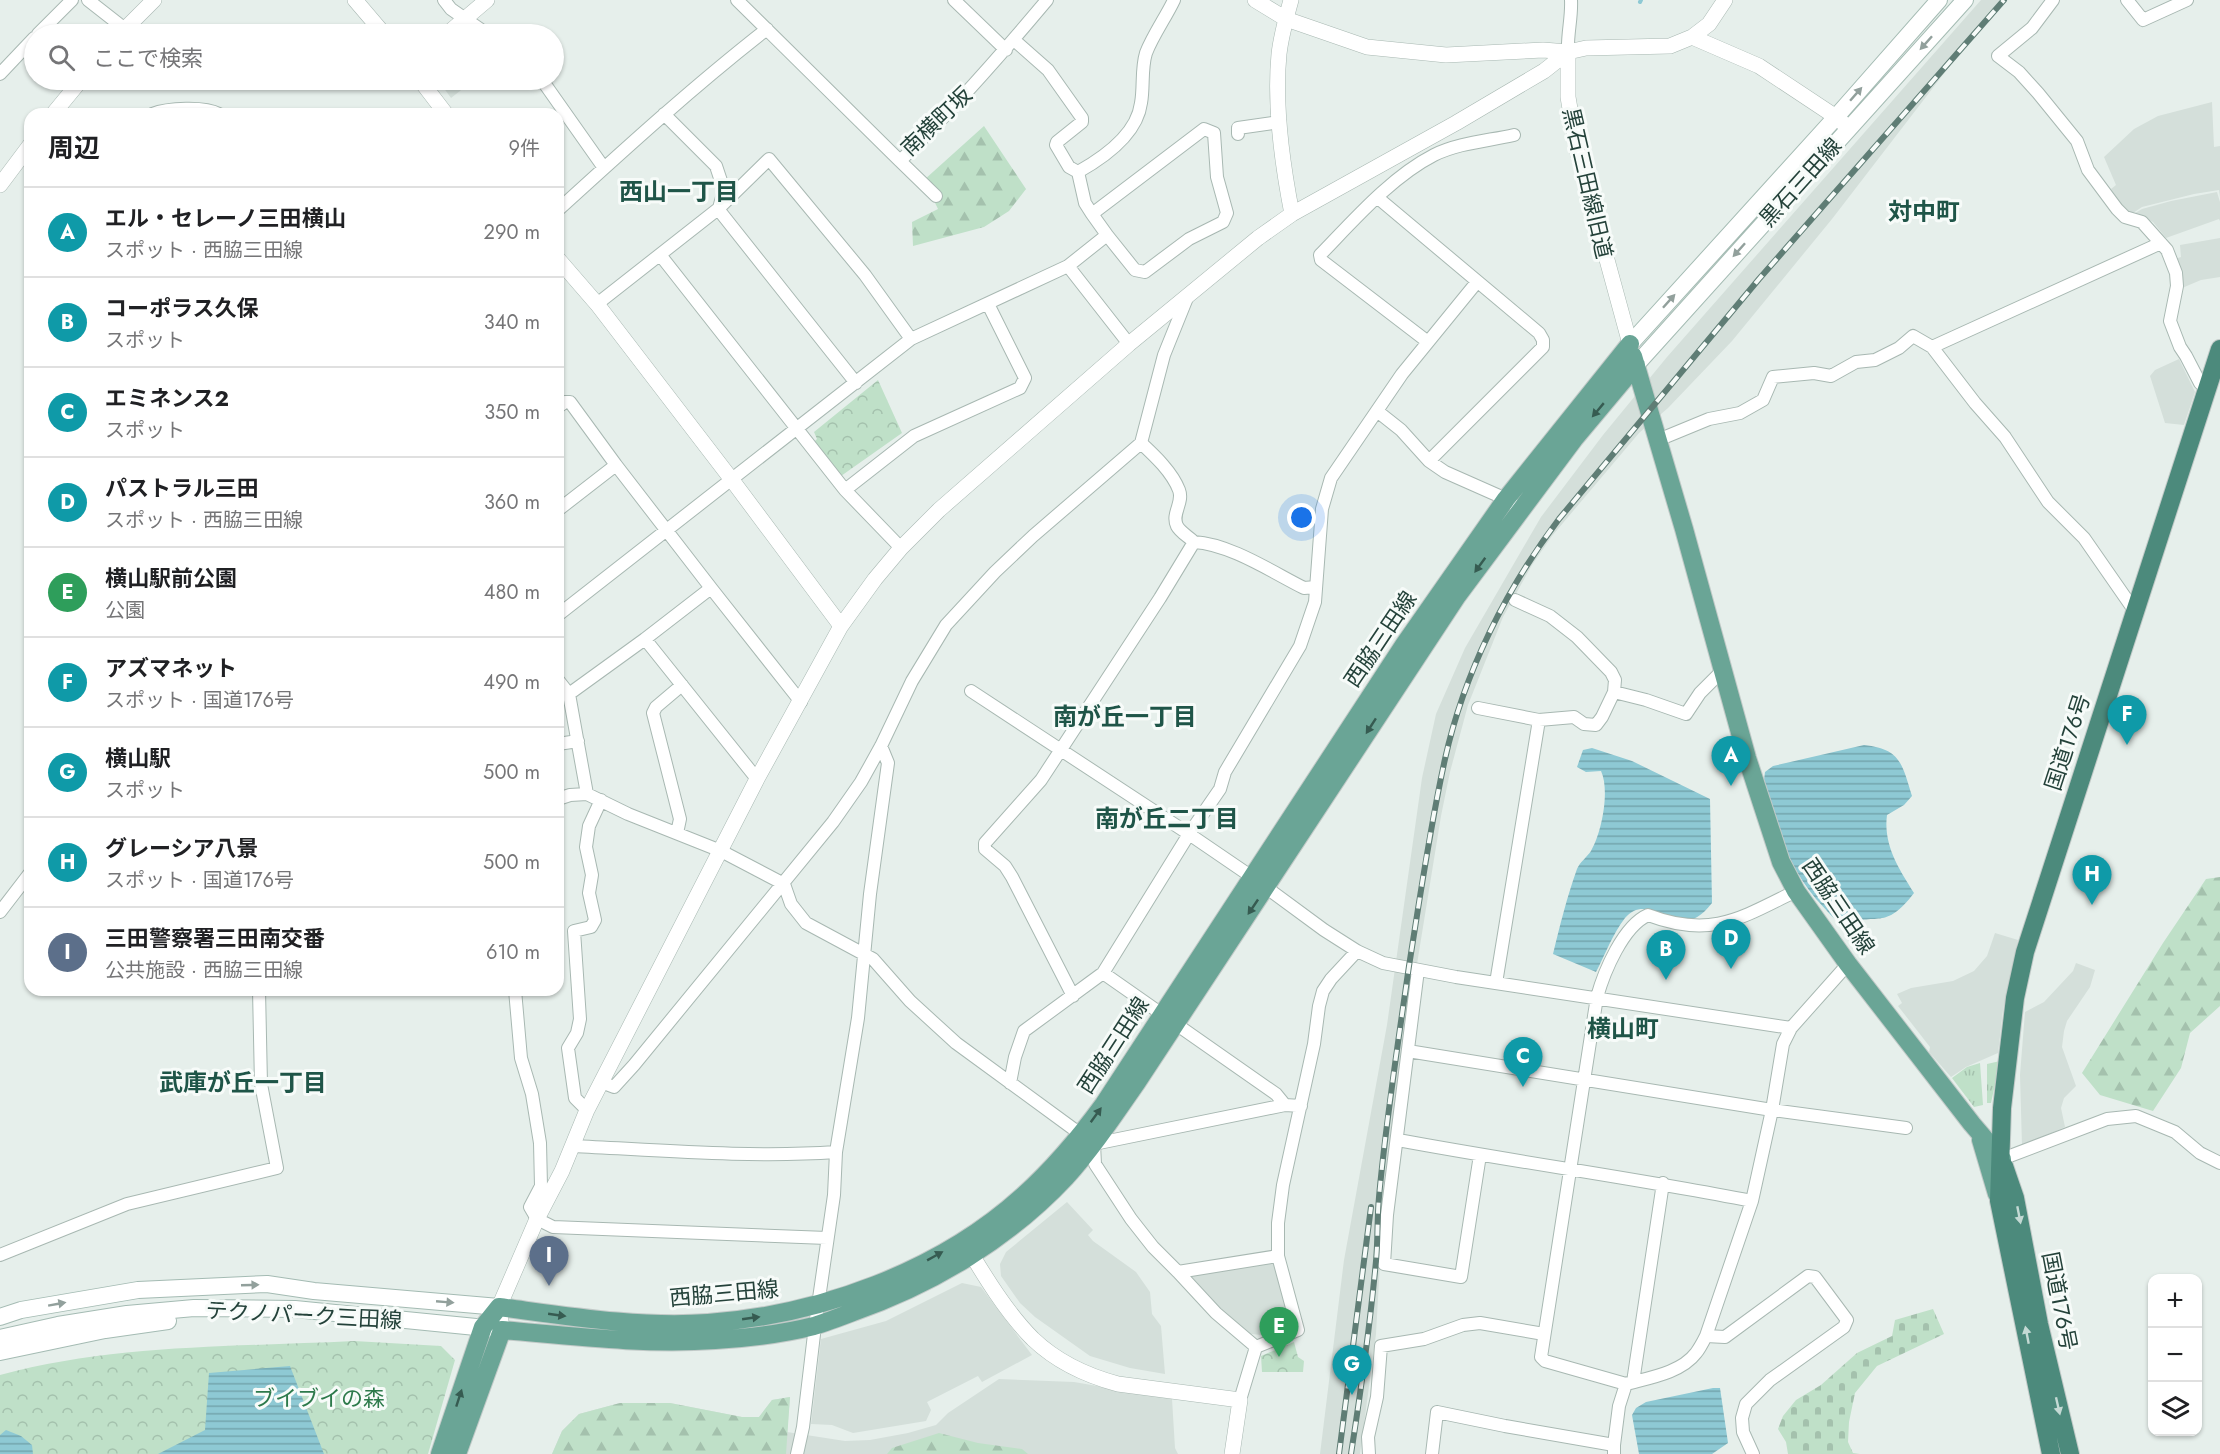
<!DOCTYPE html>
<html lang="ja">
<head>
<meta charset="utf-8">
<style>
  :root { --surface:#fff; --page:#f6f6f6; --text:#202124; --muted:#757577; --line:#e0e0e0; --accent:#1a73e8 }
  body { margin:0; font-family:Jost,"Noto Sans JP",sans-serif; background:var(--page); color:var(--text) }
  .controls { position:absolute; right:18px; bottom:18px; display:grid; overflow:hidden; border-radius:12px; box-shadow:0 2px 4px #0004 }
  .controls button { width:54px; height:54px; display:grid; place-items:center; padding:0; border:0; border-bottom:2px solid var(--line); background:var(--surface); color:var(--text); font:30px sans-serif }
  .you { position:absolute; left:1302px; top:518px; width:21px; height:21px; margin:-15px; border:4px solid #fff; border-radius:50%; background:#1a73e8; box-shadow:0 0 0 9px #1a73e833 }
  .badge { display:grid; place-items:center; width:39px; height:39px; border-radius:50%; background:var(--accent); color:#fff; font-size:20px; font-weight:700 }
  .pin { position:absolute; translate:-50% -50px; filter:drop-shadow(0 2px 3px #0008) }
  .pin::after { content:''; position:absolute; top:32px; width:21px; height:18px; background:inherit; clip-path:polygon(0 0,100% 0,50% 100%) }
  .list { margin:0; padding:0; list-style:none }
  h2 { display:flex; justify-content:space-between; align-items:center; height:78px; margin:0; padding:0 24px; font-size:26px }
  h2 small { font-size:20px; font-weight:400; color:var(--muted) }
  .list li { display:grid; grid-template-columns:39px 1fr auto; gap:18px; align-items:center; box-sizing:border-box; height:90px; padding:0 24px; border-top:2px solid var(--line) }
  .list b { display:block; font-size:22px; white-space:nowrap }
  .list p { margin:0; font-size:20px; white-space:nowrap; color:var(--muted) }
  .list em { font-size:20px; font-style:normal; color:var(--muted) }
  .icon { flex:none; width:33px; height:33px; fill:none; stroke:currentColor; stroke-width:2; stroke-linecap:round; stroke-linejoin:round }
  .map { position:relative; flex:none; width:2220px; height:1454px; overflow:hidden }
  .search { position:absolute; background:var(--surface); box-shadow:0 2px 4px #0004; left:24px; top:24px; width:540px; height:66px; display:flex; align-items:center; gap:15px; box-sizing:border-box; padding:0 21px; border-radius:33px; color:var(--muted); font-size:22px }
  .panel { position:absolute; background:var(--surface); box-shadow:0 2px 4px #0004; left:24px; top:108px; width:540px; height:888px; border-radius:18px }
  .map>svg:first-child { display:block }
</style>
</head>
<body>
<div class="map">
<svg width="2220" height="1454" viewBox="0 0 2220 1454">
  <defs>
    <pattern id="grass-tufts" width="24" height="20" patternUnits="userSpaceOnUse" patternTransform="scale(1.5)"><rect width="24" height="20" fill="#bfe0c8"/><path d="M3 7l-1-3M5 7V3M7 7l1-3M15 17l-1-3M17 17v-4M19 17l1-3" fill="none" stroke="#a4c1ad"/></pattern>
    <pattern id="forest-firs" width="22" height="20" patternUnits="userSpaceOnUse" patternTransform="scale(1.5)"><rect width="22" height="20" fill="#bfe0c8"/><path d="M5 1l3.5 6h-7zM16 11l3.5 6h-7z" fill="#a4c1ad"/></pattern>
    <pattern id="cemetery-stones" width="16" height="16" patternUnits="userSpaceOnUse" patternTransform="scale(1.5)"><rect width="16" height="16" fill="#bfe0c8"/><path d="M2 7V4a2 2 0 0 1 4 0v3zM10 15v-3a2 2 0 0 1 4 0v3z" fill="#a4c1ad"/></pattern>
    <pattern id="park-crowns" width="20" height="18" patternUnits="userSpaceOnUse" patternTransform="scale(1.5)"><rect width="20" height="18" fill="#bfe0c8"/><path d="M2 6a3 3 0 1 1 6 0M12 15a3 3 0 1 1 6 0" fill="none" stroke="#a4c1ad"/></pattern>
    <pattern id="water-rules" width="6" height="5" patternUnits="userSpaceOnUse" patternTransform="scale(1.5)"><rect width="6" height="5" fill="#8ec9d4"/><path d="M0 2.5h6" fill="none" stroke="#74a5ad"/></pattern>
  </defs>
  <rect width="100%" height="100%" fill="#e6efeb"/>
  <path fill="#d4dfda" d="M1981,0H2005L1979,28L1832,219L1732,341L1668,408L1639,433L1552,536L1532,565L1503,617L1468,705L1450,772L1441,816L1417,964L1383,1211L1376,1334L1360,1454H1320L1344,1260L1387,1025L1422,778L1436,714L1465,648L1541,517L1603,435L1667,357Z
    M438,80H474L451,98Z
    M2212,102L2214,147L2220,146V197L2219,190L2194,194L2142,207L2133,213L2125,210L2111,189L2116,185L2104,157L2134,129L2158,116Z
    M2217,192L2220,202V221L2219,219L2166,238L2153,222L2135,213L2142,209L2171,201Z
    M2220,238V277L2201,280L2182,288L2175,259L2181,257L2180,245Z
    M2179,359L2195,392L2184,425L2165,423L2150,376L2155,370Z
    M1995,933L2018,940L2003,1010L1998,1053L1966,1067L1951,1077L1929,1052L1930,1047L1898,1006L1902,1003L1897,994L1911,988L1953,981L1974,971L1987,956Z
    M2076,963L2095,970L2090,987L2067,1021L2064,1031L2062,1047L2076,1086L2064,1098L2061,1108L2065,1127L2022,1146L2020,1075L2025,1012L2044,1002L2073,971Z
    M1067,1202L1093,1230L1088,1235L1093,1241L1136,1272L1150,1292L1152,1314L1161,1326L1165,1374L1130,1368L1090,1356L1035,1317L1020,1303L1001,1276L1000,1264L1006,1252Z
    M1274,1260L1291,1323L1289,1326L1261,1335L1243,1333L1189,1278L1190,1273Z
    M962,1283L981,1287L1032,1355L982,1382L978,1376L927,1402L931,1410L926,1421L853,1433L832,1425L811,1424L821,1339L886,1321Z
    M999,1379L1074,1382L1172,1399L1175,1448L1178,1454H552L562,1431L579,1414L620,1403H670L742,1417H759L772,1400L790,1397L787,1432L845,1441L870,1440L908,1433L936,1425L948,1413Z"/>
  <path fill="url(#grass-tufts)" d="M2000,1061L1991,1103H1987V1064Z
    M1980,1063L1983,1105L1974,1107L1952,1078L1967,1067Z"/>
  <path fill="url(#forest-firs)" d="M984,126L1026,189L1009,211L984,227L913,246L912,222L938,209L924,180Z
    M2220,877V1006L2190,1033L2181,1068L2153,1111L2100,1095L2082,1073L2163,943L2206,879Z
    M790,1397L786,1454H552L562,1431L579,1414L620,1403H670L742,1417H759L772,1400Z
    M939,1433L978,1443L1022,1449L1028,1454H887L892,1448Z"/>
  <path fill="url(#cemetery-stones)" d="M1933,1309L1944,1334L1877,1366L1855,1393L1849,1422L1848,1442L1853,1453L1860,1454H1788L1786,1442L1778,1429L1783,1416L1796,1400L1821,1385L1857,1353L1892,1336L1895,1320Z"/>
  <path fill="url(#park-crowns)" d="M878,380L902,433L841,476L813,443L817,439L814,432Z
    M354,1341L441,1346L455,1360L428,1454H0V1375C115,1344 236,1347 354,1341Z
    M1294,1342L1298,1357L1304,1361L1303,1372H1262L1261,1356Z"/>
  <path fill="url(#water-rules)" d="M1864,745C1901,749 1902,764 1912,796L1904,805L1887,815C1883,845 1899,869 1914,893C1884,932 1878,911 1842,925C1832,918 1825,908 1816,899C1784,860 1777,827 1764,780L1765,772L1773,766Z
    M1592,748L1632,761L1710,799L1712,903C1677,949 1652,887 1625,918C1613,933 1605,955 1596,972L1553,954C1560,925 1567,897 1577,869C1580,862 1587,857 1591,851C1602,832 1610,790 1601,771L1586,772L1577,767L1583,750Z
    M290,1366L324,1454H158L205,1430L209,1373Z
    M1713,1388H1720L1727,1436L1728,1443L1712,1454H1639L1632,1415L1636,1408L1646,1402Z
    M6,1430L21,1436L32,1445L33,1454H0V1435Z"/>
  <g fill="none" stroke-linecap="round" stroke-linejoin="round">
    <path stroke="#8ec9d4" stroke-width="4" d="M1640,2L1641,0"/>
    <defs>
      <path id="minor" d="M88,0L125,29
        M444,0L451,9L487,34
        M737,0L900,161C953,110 1000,56 1047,0
        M954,0L1006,50
        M2053,0L2032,28L1998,56L2019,72L2038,93L2077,141L2088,170L2117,209L2125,217L2142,222L2167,250L2176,273L2177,286L2170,321L2180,347L2186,356L2200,383L2207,388
        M2127,0L2143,20L2187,0
        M38,34L72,0
        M1014,40L1048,70L1082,118V122L1057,142L1056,145L1069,167L1078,172
        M1568,52C1567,34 1572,18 1571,0
        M0,74L34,38
        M542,80L604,168
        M152,114C168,108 204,106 219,114
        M664,114L716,166L724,190L719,208
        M1238,134V128L1280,122
        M900,161L936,196
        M1378,198L1539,333L1543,340V347L1429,461
        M718,209L856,383
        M558,210C626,148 694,86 767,29
        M1092,214L1085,203L1078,172C1103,158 1137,135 1141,103C1144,87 1141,69 1146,53C1153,35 1166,17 1174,0
        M661,256L845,490L901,548
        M1068,266L1129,344
        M597,304L718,209L769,159L865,275L911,339
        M1428,342L1321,260L1320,255C1353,221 1391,177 1434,155C1458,143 1487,141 1514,135
        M1932,347L2161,243
        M558,407L565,402H570L616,465L711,588
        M1377,411L1401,430L1429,461L1445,472L1506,499L1520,509
        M1658,440L1709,419L1740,413L1763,400L1773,377L1814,373L1831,376L1856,362L1875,360L1899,348L1913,336L1932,347L1975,403L2005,437L2048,502L2084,538L2134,610
        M1141,443C1155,456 1172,472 1179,490C1184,503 1171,513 1177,526C1180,532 1189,537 1194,542C1230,544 1272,572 1304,588L1316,587
        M845,490L914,436L1020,388L1025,378L988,304
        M558,510L616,465
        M1515,600L1550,616L1577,637L1611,672L1615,680L1614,692L1602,717L1596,725L1584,724L1574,717L1539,720
        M558,615L911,339L1068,266L1107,235L1092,214L1204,129L1214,133L1217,177L1227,213L1223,222L1189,239L1145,272L1135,270L1107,235
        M645,639L757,779
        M558,680L569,694
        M971,691L1189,834L1252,877L1324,930L1357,951L1383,963L1456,977L1791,1028
        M1614,692L1646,700L1686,714L1700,693L1723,670
        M801,702L711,588L645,639L569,694L587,794L628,814L721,851L784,884L791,904L806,923L873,959L910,1001L956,1043L1094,1144L1285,1105L1301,1106
        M1478,708L1539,720L1496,983
        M558,744L578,741
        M558,799L570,795L587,794
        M677,833L680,819L653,713L656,707L682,685
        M0,912L30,873
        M1418,970L1387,1215L1384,1264L1461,1277L1480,1155
        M1103,973L1276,1094L1285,1105
        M515,990L521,1058L532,1094L540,1143L541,1186L530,1207L537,1219L553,1227L827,1238
        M1073,996L1012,877L1005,866L985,849V843L1041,780L1160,598L1194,542
        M1408,1051L1772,1110L1906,1128
        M601,1082L614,1087L634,1065L833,822L861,782L881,746L912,681L946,625L995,572L1033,536L1141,443L1164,355L1187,298
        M1010,1083L1015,1057L1024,1031L1103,973L1189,834L1220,789L1225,772L1300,646L1315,602L1322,509L1331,478L1402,374L1477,282
        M587,1110L575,1098L568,1048L577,1033L580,1019L574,931L591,927L595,920L589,893L592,875L586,847L589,826L601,800
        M1398,1140C1516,1162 1634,1178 1752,1201
        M1094,1144L1095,1164L1131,1219L1153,1247L1178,1272L1278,1256
        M573,1146C658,1150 751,1158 836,1152
        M2002,1159L2107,1119L2136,1116L2175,1132L2200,1153L2220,1163
        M0,1255L127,1204L277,1168L261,1084L259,990
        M1178,1272L1216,1313L1256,1347
        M1706,1336L1725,1337L1808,1276L1815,1277L1847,1320L1844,1327L1770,1380L1746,1404L1742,1418L1743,1432L1753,1454
        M1633,1382L1663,1183
        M1626,1384L1545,1361L1541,1357L1597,997C1604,972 1623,926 1648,915C1711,939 1741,918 1796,891
        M1240,1400L1256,1347L1298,1330L1278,1256V1223L1283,1185L1314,1044L1319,1006L1323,991L1331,979L1357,951
        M1614,1445L1619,1406L1626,1384C1648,1378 1681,1373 1696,1353C1700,1348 1703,1342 1706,1336L1752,1201L1772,1110L1783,1044L1791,1028L1848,964
        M797,1454L803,1427L815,1326L834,1195L836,1152L858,1018L870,894L888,763L881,746
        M1369,1454L1368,1437L1377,1397L1381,1346L1424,1339L1463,1325L1480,1323L1544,1334
        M1432,1454L1437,1412L1505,1426L1614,1445V1454"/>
      <path id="tertiary" d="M355,0L384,34
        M1255,0L1286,19L1367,47L1446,55L1543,50L1568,52L1586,48L1670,46L1692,37L1709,24L1725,0
        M1291,0C1286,18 1281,36 1279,54C1274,106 1282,163 1292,214
        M120,34L154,0
        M447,34L487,0
        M1692,37L1759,66L1836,117L1844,124
        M1568,52V97L1577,150L1630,344
        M420,80L446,114
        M53,114L81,80
        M0,185L30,145
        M558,259L597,304L732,480L841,626
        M966,1245C985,1277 1007,1313 1033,1339C1056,1361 1088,1376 1118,1384L1240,1400L1232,1454
        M502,1330L499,1307L537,1219L562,1171L587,1110L757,779L841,626L875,579L901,548L939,510L1129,344L1258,238L1292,214L1456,123L1544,71L1568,52"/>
      <path id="secondary" d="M1630,344L1836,117L1939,0
        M1636,365L1965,0
        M0,1317L21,1310L138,1290L267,1284L314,1291L499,1307
        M0,1338L58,1325L127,1314L194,1308L295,1309L496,1329
        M0,1352L105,1330L168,1321"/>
      <path id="primary" d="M1633,356L1684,529L1747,758L1781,862L1796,891L1848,964L1972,1124L2002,1159
        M1981,1140L1997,1194
        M440,1454L483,1327L499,1307C567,1316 639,1328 708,1323C819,1315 939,1272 1023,1196C1054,1168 1080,1137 1104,1104L1404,645L1506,499L1630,344
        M457,1454L502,1330C572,1336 645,1345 715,1340C748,1338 782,1334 814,1326C827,1322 840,1317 853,1312C933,1284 1008,1239 1066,1177C1093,1147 1114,1115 1137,1082L1457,596L1574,439L1636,365"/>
      <path id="trunk" d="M2004,1166L2015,1198L2039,1324L2070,1454
        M2051,1454L1999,1201L2002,1108L2015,998L2025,952L2220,349"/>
    </defs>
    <use href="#minor" stroke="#a8b8b2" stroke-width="14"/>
    <use href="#tertiary" stroke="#a8b8b2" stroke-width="16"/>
    <use href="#secondary" stroke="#a4bbb3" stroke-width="18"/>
    <use href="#primary" stroke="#c2cac8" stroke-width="20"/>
    <use href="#trunk" stroke="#c2cac8" stroke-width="20"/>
    <use href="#minor" stroke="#fff" stroke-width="12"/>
    <use href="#tertiary" stroke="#fff" stroke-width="15"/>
    <use href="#secondary" stroke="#fff" stroke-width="16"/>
    <use href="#primary" stroke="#6aa596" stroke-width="18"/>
    <use href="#trunk" stroke="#4c8a7c" stroke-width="18"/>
    <defs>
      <path id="rail" d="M1339,1454L1371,1207
        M1351,1454C1361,1390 1370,1325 1376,1261C1378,1240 1377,1218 1379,1197C1386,1120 1398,1043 1409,966C1420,897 1430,827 1445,759C1464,673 1506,589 1559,519L1759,279L2004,0"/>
    </defs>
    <use href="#rail" stroke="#5f7d75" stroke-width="6"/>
    <use href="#rail" stroke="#f7fbf9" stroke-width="4" stroke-dasharray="11" stroke-linecap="butt"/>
  </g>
  <defs><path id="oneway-solid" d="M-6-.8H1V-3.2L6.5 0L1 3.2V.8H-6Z" transform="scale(1.5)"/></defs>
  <g fill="#92a09c">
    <use href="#oneway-solid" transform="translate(1926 43) rotate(132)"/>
    <use href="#oneway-solid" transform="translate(1856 94) rotate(-49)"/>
    <use href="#oneway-solid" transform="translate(1739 250) rotate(132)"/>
    <use href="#oneway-solid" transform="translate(1669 301) rotate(-48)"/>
    <use href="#oneway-solid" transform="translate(250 1285) rotate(-2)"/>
    <use href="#oneway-solid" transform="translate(445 1302) rotate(5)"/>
    <use href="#oneway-solid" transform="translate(57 1304) rotate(-10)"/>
  </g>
  <g fill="#365b51">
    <use href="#oneway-solid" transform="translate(1598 410) rotate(130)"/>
    <use href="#oneway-solid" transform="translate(1480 565) rotate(126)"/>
    <use href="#oneway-solid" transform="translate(1371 726) rotate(123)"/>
    <use href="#oneway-solid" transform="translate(1253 907) rotate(124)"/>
    <use href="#oneway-solid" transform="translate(1096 1115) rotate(-54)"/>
    <use href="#oneway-solid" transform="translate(935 1256) rotate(-29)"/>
    <use href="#oneway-solid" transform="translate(557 1315) rotate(8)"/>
    <use href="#oneway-solid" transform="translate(751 1318) rotate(-8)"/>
    <use href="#oneway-solid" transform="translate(459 1398) rotate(-72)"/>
  </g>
  <g fill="#c4d9d4">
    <use href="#oneway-solid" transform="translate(2019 1215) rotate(79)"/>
    <use href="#oneway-solid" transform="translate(2027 1335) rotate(-101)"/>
    <use href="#oneway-solid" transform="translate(2058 1406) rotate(77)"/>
  </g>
  <g text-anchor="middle" stroke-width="6" stroke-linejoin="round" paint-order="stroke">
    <g font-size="22" fill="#24423a" stroke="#f7fbf9">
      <text transform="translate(936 121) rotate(-44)" y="8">南横町坂</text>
      <text transform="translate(1800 182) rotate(-48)" y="8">黒石三田線</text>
      <text transform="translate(1588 183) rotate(77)" y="8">黒石三田線旧道</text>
      <text transform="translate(1380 639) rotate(-56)" y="8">西脇三田線</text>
      <text transform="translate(2067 742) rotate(-72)" y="8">国道176号</text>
      <text transform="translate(1839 906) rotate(56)" y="8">西脇三田線</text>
      <text transform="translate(1113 1045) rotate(-57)" y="8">西脇三田線</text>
      <text transform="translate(724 1293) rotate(-5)" y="8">西脇三田線</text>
      <text transform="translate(2060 1301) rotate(79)" y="8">国道176号</text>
      <text transform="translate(304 1315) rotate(3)" y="8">テクノパーク三田線</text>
    </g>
    <g font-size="22" fill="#2d7a4b" stroke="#f7fbf9">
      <text x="319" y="1406">ブイブイの森</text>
    </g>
    <g font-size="24" font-weight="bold" fill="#1f5548" stroke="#f7fbf9">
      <text x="679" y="200">西山一丁目</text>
      <text x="1924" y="220">対中町</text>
      <text x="1125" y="725">南が丘一丁目</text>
      <text x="1167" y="827">南が丘二丁目</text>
      <text x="1623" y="1037">横山町</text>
      <text x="243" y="1091">武庫が丘一丁目</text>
    </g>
  </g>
</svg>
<div class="controls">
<button>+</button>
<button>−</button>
<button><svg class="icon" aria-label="layers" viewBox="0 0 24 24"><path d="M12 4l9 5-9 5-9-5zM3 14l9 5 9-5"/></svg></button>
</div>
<div class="you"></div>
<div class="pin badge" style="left:1731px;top:786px;background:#0f9aa8">A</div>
<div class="pin badge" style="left:1666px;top:980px;background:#0f9aa8">B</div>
<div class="pin badge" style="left:1523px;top:1087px;background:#0f9aa8">C</div>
<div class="pin badge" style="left:1731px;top:969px;background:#0f9aa8">D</div>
<div class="pin badge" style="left:1279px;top:1357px;background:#2e9e5b">E</div>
<div class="pin badge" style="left:2127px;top:745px;background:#0f9aa8">F</div>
<div class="pin badge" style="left:1352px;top:1395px;background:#0f9aa8">G</div>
<div class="pin badge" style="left:2092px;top:905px;background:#0f9aa8">H</div>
<div class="pin badge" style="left:549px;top:1286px;background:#5c6f8a">I</div>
<div class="search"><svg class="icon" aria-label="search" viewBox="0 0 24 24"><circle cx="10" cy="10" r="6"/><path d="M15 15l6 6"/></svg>ここで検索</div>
<section class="panel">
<h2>周辺<small>9件</small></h2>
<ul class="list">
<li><span class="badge" style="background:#0f9aa8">A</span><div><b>エル・セレーノ三田横山</b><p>スポット · 西脇三田線</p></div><em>290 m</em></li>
<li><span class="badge" style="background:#0f9aa8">B</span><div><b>コーポラス久保</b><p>スポット</p></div><em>340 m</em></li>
<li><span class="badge" style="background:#0f9aa8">C</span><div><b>エミネンス2</b><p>スポット</p></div><em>350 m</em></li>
<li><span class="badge" style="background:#0f9aa8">D</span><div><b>パストラル三田</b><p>スポット · 西脇三田線</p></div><em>360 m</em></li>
<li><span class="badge" style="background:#2e9e5b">E</span><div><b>横山駅前公園</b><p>公園</p></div><em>480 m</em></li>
<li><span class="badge" style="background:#0f9aa8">F</span><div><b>アズマネット</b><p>スポット · 国道176号</p></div><em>490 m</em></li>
<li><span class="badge" style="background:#0f9aa8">G</span><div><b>横山駅</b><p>スポット</p></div><em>500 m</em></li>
<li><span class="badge" style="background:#0f9aa8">H</span><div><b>グレーシア八景</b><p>スポット · 国道176号</p></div><em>500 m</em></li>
<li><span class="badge" style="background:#5c6f8a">I</span><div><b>三田警察署三田南交番</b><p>公共施設 · 西脇三田線</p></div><em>610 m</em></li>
</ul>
</section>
</div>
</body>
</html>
